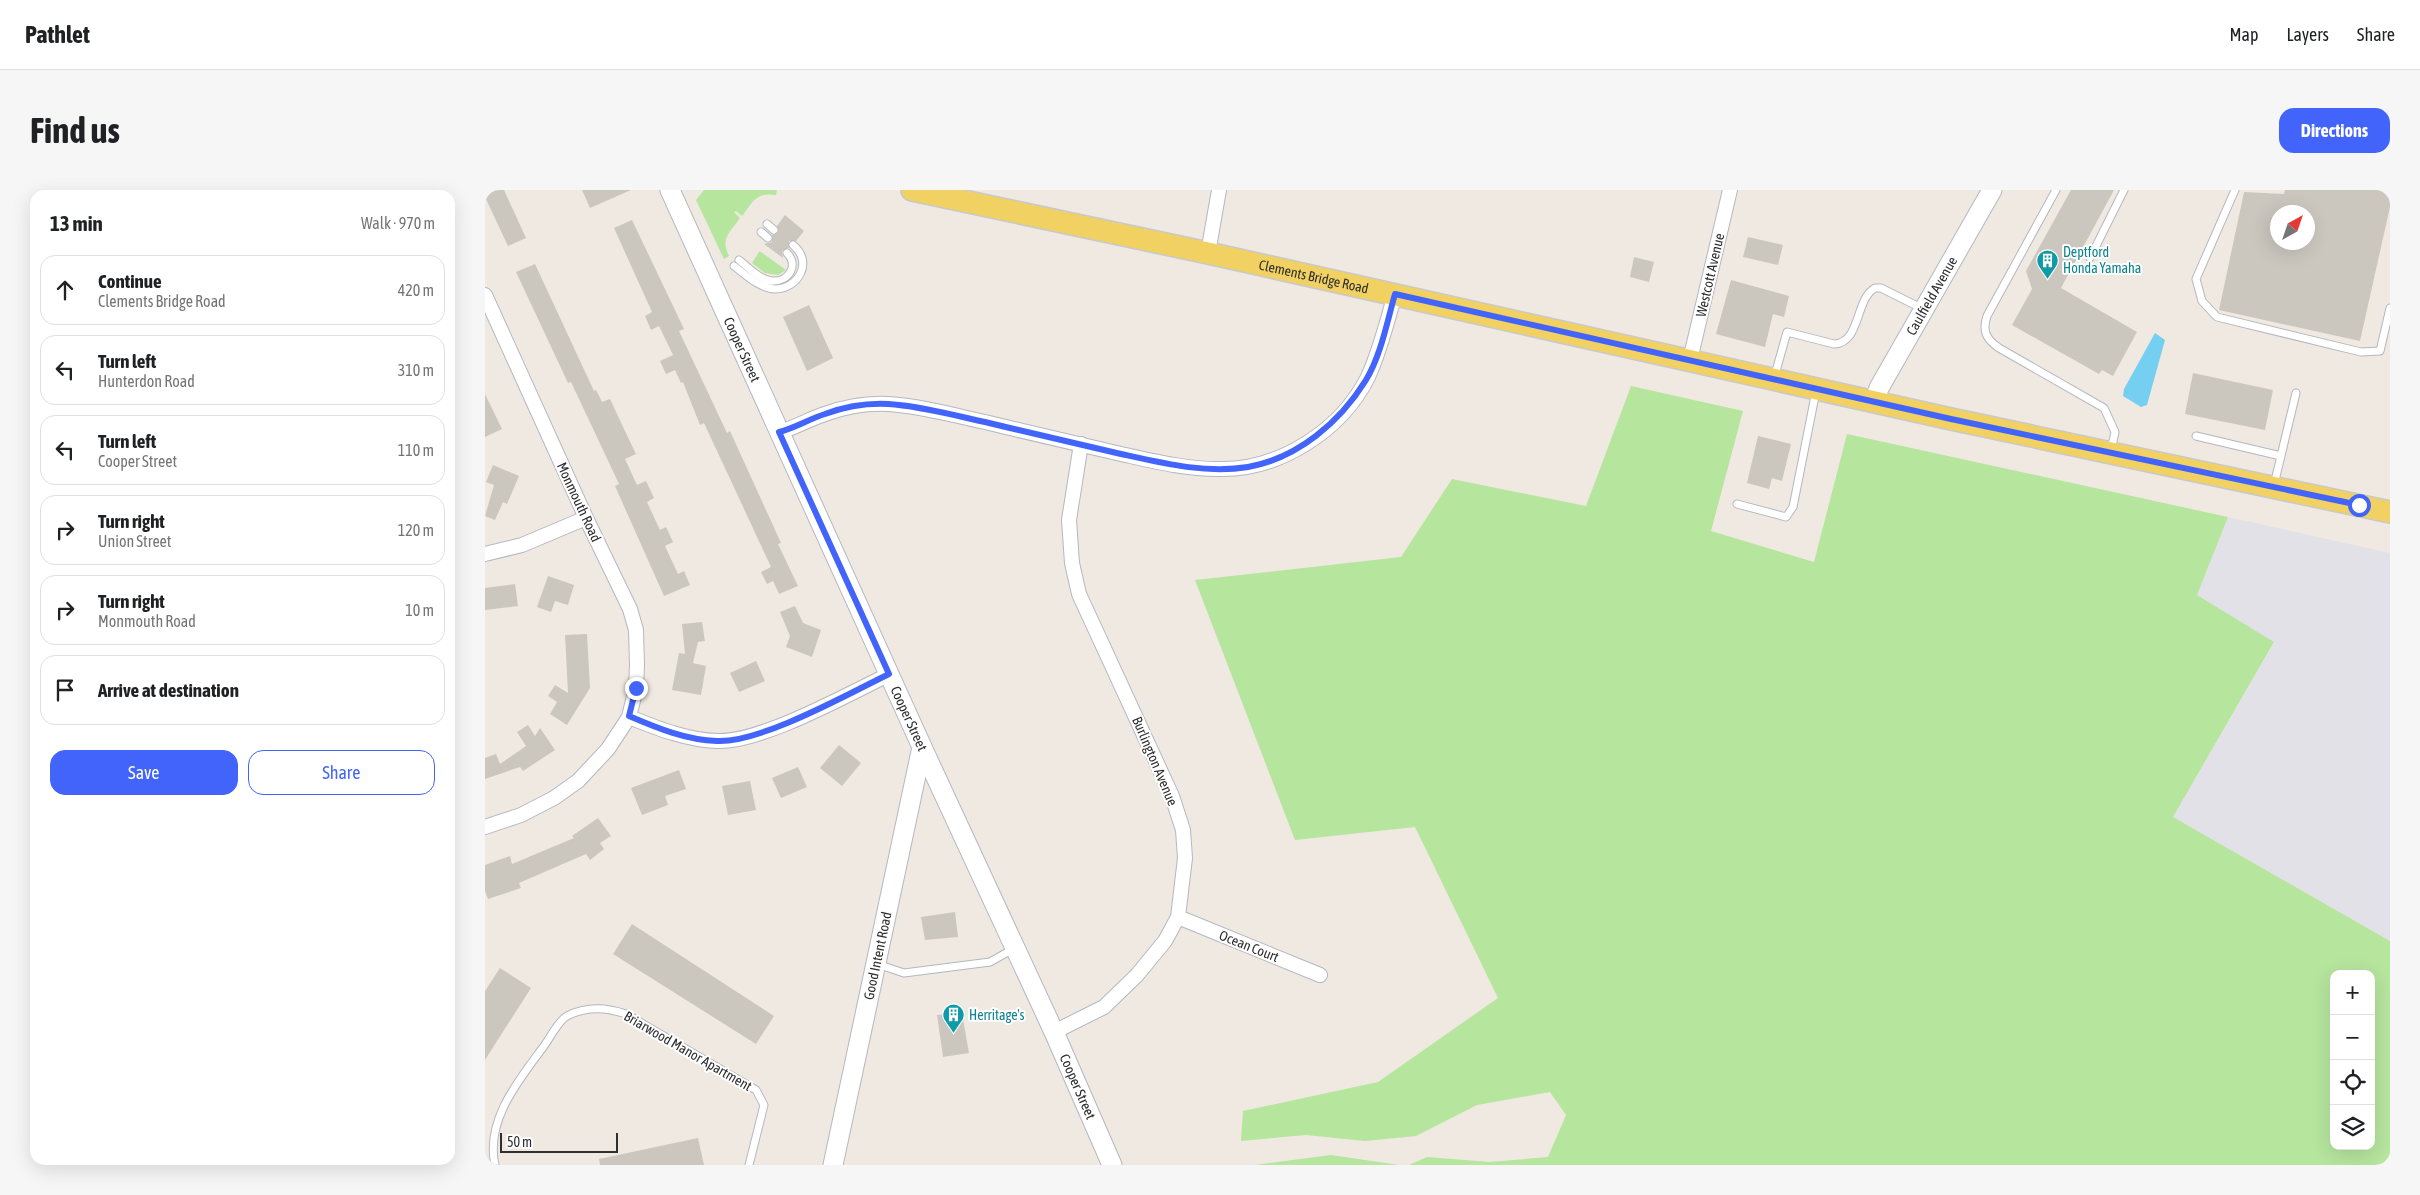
<!DOCTYPE html>
<html lang="en">
<head>
<meta charset="utf-8">
<style>
  :root { --surface:#fff; --page:#f6f6f6; --text:#202124; --muted:#757577; --line:#e0e0e0; --accent:#4264fb }
  body { margin:0; font-family:"Asap Condensed",sans-serif; background:var(--page); color:var(--text) }
  .controls { position:absolute; right:15px; bottom:15px; display:grid; overflow:hidden; border-radius:10px; box-shadow:0 5px 20px #0002 }
  .controls button { width:45px; height:45px; display:grid; place-items:center; padding:0; border:0; border-bottom:1px solid var(--line); background:var(--surface); color:var(--text); font:25px sans-serif }
  .compass { position:absolute; left:1785px; top:15px; width:45px; height:45px; border-radius:50%; background:var(--surface); box-shadow:0 5px 20px #0002; rotate:40deg }
  .scale { position:absolute; left:15px; bottom:12px; width:118px; box-sizing:border-box; padding-left:5px; border:2px solid #2e2e2e; border-top:0; font-size:14px; line-height:18px; white-space:nowrap; color:#2e2e2e; -webkit-text-stroke:4px #fff; paint-order:stroke }
  .stop { position:absolute; width:15px; height:15px; margin:-11px; border:4px solid #4264fb; border-radius:50%; background:#fff }
  .stop.end { background:#4264fb; border-color:#fff; box-shadow:0 1px 5px #0008 }
  .list { margin:0; padding:0; list-style:none }
  h2 { display:flex; justify-content:space-between; align-items:center; height:65px; margin:0; padding:0 20px; font-size:21px }
  h2 small { font-size:16px; font-weight:400; color:var(--muted) }
  .list li { display:grid; grid-template-columns:32px 1fr auto; gap:15px; align-items:center; box-sizing:border-box; height:70px; margin:0 10px 10px; padding:0 10px; border:1px solid var(--line); border-radius:15px }
  .list b { display:block; font-size:19px; white-space:nowrap }
  .list p { margin:0; font-size:16px; white-space:nowrap; color:var(--muted) }
  .list em { font-size:16px; font-style:normal; color:var(--muted) }
  .actions { display:flex; gap:10px; padding:15px 20px }
  .actions a { flex:1; padding:11px 0; border:1px solid var(--accent); border-radius:15px; text-align:center; font-size:18px; color:var(--accent) }
  .actions .main { background:var(--accent); color:#fff }
  .icon { flex:none; width:28px; height:28px; fill:none; stroke:currentColor; stroke-width:2; stroke-linecap:round; stroke-linejoin:round }
  .map { position:relative; flex:none; width:1905px; height:975px; overflow:hidden; border-radius:15px }
  header { display:flex; align-items:center; gap:30px; box-sizing:border-box; height:70px; padding:0 25px; background:var(--surface); border-bottom:1px solid var(--line) }
  header strong { font-size:24px }
  nav { display:flex; gap:28px; margin-inline-start:auto; font-size:18px }
  .intro { display:flex; align-items:center; justify-content:space-between; box-sizing:border-box; height:120px; padding:0 30px }
  h1 { margin:0; font-size:35px }
  .button { padding:12px 22px; border-radius:15px; background:var(--accent); color:#fff; font-size:18px; font-weight:700 }
  main { display:flex; gap:30px; padding:0 30px }
  aside { flex:1; background:var(--surface); border-radius:15px; box-shadow:0 5px 20px #0002 }
  .map>svg:first-child { display:block }
</style>
</head>
<body>
<header>
<strong>Pathlet</strong>
<nav><a>Map</a><a>Layers</a><a>Share</a></nav>
</header>
<div class="intro"><h1>Find us</h1><a class="button">Directions</a></div>
<main>
<aside>
<h2>13 min<small>Walk · 970 m</small></h2>
<ul class="list">
<li><svg class="icon" aria-label="ahead" viewBox="0 0 24 24"><path d="M12 20V5M6 11l6-6 6 6"/></svg><div><b>Continue</b><p>Clements Bridge Road</p></div><em>420 m</em></li>
<li><svg class="icon" aria-label="left" viewBox="0 0 24 24"><path d="M17 20v-9H6M10 6l-5 5 5 5"/></svg><div><b>Turn left</b><p>Hunterdon Road</p></div><em>310 m</em></li>
<li><svg class="icon" aria-label="left" viewBox="0 0 24 24"><path d="M17 20v-9H6M10 6l-5 5 5 5"/></svg><div><b>Turn left</b><p>Cooper Street</p></div><em>110 m</em></li>
<li><svg class="icon" aria-label="right" viewBox="0 0 24 24"><path d="M7 20v-9h11M14 6l5 5-5 5"/></svg><div><b>Turn right</b><p>Union Street</p></div><em>120 m</em></li>
<li><svg class="icon" aria-label="right" viewBox="0 0 24 24"><path d="M7 20v-9h11M14 6l5 5-5 5"/></svg><div><b>Turn right</b><p>Monmouth Road</p></div><em>10 m</em></li>
<li><svg class="icon" aria-label="arrive" viewBox="0 0 24 24"><path d="M6 21V4h12l-3 4 3 4H6"/></svg><div><b>Arrive at destination</b></div></li>
</ul>
<div class="actions"><a class="main">Save</a><a>Share</a></div>
</aside>
<div class="map">
<svg width="1905" height="975" viewBox="0 0 1905 975">
  <rect width="100%" height="100%" fill="#efe9e1"/>
  <path fill="#e3e1e8" d="M1743,327L1905,363V751L1688,627L1789,453L1712,405Z"/>
  <path fill="#b6e59e" fill-rule="evenodd" d="M219,0H292L291,5C270,2 268,12 257,26L251,21L249,22L255,28C245,43 235,48 244,66L239,69L211,10Z
    M274,62H276L301,80L293,85L280,83L267,73Z
    M1146,196L1258,221L1226,341L1329,372L1362,244L1743,327L1712,405L1789,452L1688,627L1905,751V975H924L942,967L1005,972L1063,967L1081,925L1065,902L992,915L931,946L880,951L821,945L756,951L758,921L893,892L1013,808L930,637L810,650L710,390L916,367L967,289L1101,316ZM1849,784H1886V956H1849Z
    M846,965L914,975H769Z"/>
  <path fill="#75cff0" d="M1670,143L1680,150L1662,215L1656,217L1638,206L1639,199Z"/>
  <path fill="#cbc7bf" fill-rule="evenodd" d="M0,0H19L41,48L23,56L0,7Z
    M97,0H146L105,18Z
    M1586,0H1629L1576,98L1652,142L1628,186L1617,180L1614,184L1527,135L1547,99L1541,81Z
    M1800,0H1905V17L1875,151L1734,120L1759,2L1799,4ZM1792,22H1822V52H1792Z
    M300,25L319,41L311,51H304V58L297,61L298,68L279,54L287,52V45L293,43L292,36Z
    M147,30L199,139L194,141L242,243L245,241L296,353L293,354L313,396L294,404L288,391L282,394L276,382L286,377L219,233L215,235L198,192L196,193L190,180L181,184L175,171L188,165L174,136L166,140L160,126L167,122L129,38Z
    M1263,47L1298,55L1293,75L1258,67Z
    M1149,67L1169,72L1164,92L1145,87Z
    M50,74L109,201L111,200L117,212L125,209L139,239L151,264L140,269L152,295L161,291L169,308L162,312L175,340L181,337L188,352L180,356L193,384L199,381L205,395L179,406L130,296L134,294L86,192L83,193L31,82Z
    M1246,90L1304,106L1299,127L1288,124L1280,157L1231,144Z
    M324,115L348,168L322,181L298,127Z
    M1708,183L1788,200L1780,240L1700,224Z
    M0,204L17,239L0,247Z
    M1273,246L1306,254L1297,291L1287,288L1284,299L1262,293Z
    M8,275L34,286L22,314L18,312L10,330L0,326L9,295L1,292Z
    M63,386L89,395L83,415L70,411L66,422L52,417Z
    M30,394L33,416L0,420V398Z
    M310,416L318,433L336,440L327,467L301,457L305,446L295,422Z
    M217,432L220,451L213,452L208,473L221,476L216,505L187,500L194,463L200,464L197,434Z
    M102,444L105,498L82,535L65,524L72,512L63,506L70,495L83,503L80,445Z
    M271,471L280,491L254,502L245,483Z
    M43,535L50,546L55,538L70,560L38,581L35,577L0,589V568L11,564L15,574L41,556L32,542Z
    M354,555L376,573L357,596L335,578Z
    M313,577L322,597L296,608L287,588Z
    M194,580L201,599L180,606L183,615L157,625L146,598Z
    M265,591L271,620L243,625L237,596Z
    M113,628L126,646L115,653L119,659L105,670L101,664L34,693L36,698L3,709L0,701V675L25,666L27,674L89,648L87,646Z
    M470,722L473,747L440,750L436,727Z
    M147,734L289,826L271,854L128,764Z
    M15,778L46,798L0,870V801Z
    M477,823L484,863L458,867L452,825Z
    M213,948L219,975H115L114,969Z"/>
  <g fill="none" stroke-linecap="round" stroke-linejoin="round">
    <defs>
      <path id="lane" d="M1571,0L1502,126C1497,141 1501,149 1514,158L1619,218L1630,242L1626,261
        M1750,0L1711,89L1717,111L1732,127L1876,162L1895,161L1905,118
        M282,34L289,40
        M276,42L283,48
        M1605,68L1639,0
        M254,70C263,77 275,90 287,91C304,92 314,75 302,63
        M249,76C261,85 274,98 290,99C313,99 329,72 308,55
        M1289,188L1302,142L1349,154C1376,153 1370,109 1390,98H1396L1438,119
        M1711,246L1796,266
        M1789,295L1811,203
        M1252,314L1301,327L1308,317L1331,201
        M392,774L419,783L505,772L530,758
        M10,975C0,930 34,890 59,856C65,848 73,831 82,826C101,816 121,817 141,824L271,900L279,915L264,975"/>
      <path id="street" d="M723,63L734,0
        M0,105L101,328L145,419L151,440L152,475L151,498L144,527L123,559L93,591L69,608L36,625L0,637
        M1205,170L1245,0
        M294,242C310,238 324,229 340,224C359,217 382,213 403,214C435,216 468,225 500,232C545,243 590,253 636,264C668,271 700,279 733,279C793,281 856,241 883,187C895,161 902,132 910,104
        M0,364L37,355L101,328
        M144,527C172,538 201,550 232,551C276,553 363,504 405,484
        M693,727L835,785
        M569,842L619,817L652,785L680,751L693,727L700,668L698,640L687,606L594,404L587,373L584,330L596,254"/>
      <g id="secondary">
        <path id="s1" d="M185,0L437,557L569,842L627,975"/>
        <path id="s2" d="M1389,212L1394,198L1507,0"/>
        <path id="s3" d="M348,975L437,557"/>
      </g>
      <g id="primary">
        <path id="s4" d="M427,0L723,63L1466,229L1905,322"/>
      </g>
    </defs>
    <use href="#lane" stroke="#b4b7c1" stroke-width="9"/>
    <use href="#street" stroke="#b4b7c1" stroke-width="16"/>
    <use href="#secondary" stroke="#b4b7c1" stroke-width="21"/>
    <use href="#primary" stroke="#c9c9c9" stroke-width="24"/>
    <use href="#lane" stroke="#fff" stroke-width="7"/>
    <use href="#street" stroke="#fff" stroke-width="14"/>
    <use href="#secondary" stroke="#fff" stroke-width="19"/>
    <use href="#primary" stroke="#f2d163" stroke-width="21"/>
  </g>
  <g fill="none" stroke-linecap="round" stroke-linejoin="round">
    <path stroke="#4264fb" stroke-width="6" d="M151,498L144,526C172,538 201,550 232,551C276,553 363,504 404,484L294,242C310,238 324,229 340,224C359,217 382,213 403,214C435,216 468,225 500,232C545,243 590,253 636,264C677,273 721,284 763,277C813,268 855,232 881,190C896,165 902,132 910,104L1466,229L1874,315"/>
  </g>
  <defs>
    <symbol id="building-pin" viewBox="-11 -11 22 30"><path d="M0 17L-7.5 6A9.5 9.5 0 1 1 7.5 6Z" fill="#0f9aa8" stroke="#fff"/><path d="M-4-6H4V6H1V3H-1V6H-4ZM-2.5-4.3h1.7v1.8h-1.7ZM.8-4.3h1.7v1.8H.8ZM-2.5-1h1.7V.8h-1.7ZM.8-1h1.7V.8H.8Z" fill="#fff"/></symbol>
  </defs>
  <g fill-rule="evenodd">
    <use href="#building-pin" x="1550" y="58" width="25" height="34"/>
    <use href="#building-pin" x="456" y="812" width="25" height="34"/>
  </g>
  <g text-anchor="middle" stroke-width="4" stroke-linejoin="round" paint-order="stroke">
    <g font-size="14" fill="#0d838f" stroke="#fff" text-anchor="start">
      <text x="1578" y="67">Deptford<tspan x="1578" dy="16">Honda Yamaha</tspan></text>
      <text x="484" y="830">Herritage's</text>
    </g>
    <g font-size="14" fill="#2e2e2e" stroke="#fff">
      <text transform="translate(1225 85) rotate(-77)" y="5">Westcott Avenue</text>
      <text dy="5" stroke="none"><textPath href="#s4" startOffset="411">Clements Bridge Road</textPath></text>
      <text dy="5" stroke="none"><textPath href="#s2" startOffset="121">Caulfield Avenue</textPath></text>
      <text dy="5" stroke="none"><textPath href="#s1" startOffset="175">Cooper Street</textPath></text>
      <text transform="translate(94 312) rotate(65)" y="5">Monmouth Road</text>
      <text dy="5" stroke="none"><textPath href="#s1" startOffset="580">Cooper Street</textPath></text>
      <text transform="translate(670 571) rotate(67)" y="5">Burlington Avenue</text>
      <text transform="translate(764 756) rotate(22)" y="5">Ocean Court</text>
      <text dy="5" stroke="none"><textPath href="#s3" startOffset="214">Good Intent Road</textPath></text>
      <text transform="translate(203 861) rotate(30)" y="5">Briarwood Manor Apartment</text>
      <text dy="5" stroke="none"><textPath href="#s1" startOffset="985">Cooper Street</textPath></text>
    </g>
  </g>
</svg>
<div class="controls">
<button>+</button>
<button>−</button>
<button><svg class="icon" aria-label="locate" viewBox="0 0 24 24"><circle cx="12" cy="12" r="6"/><path d="M12 2v4M12 18v4M2 12h4M18 12h4"/></svg></button>
<button><svg class="icon" aria-label="layers" viewBox="0 0 24 24"><path d="M12 4l9 5-9 5-9-5zM3 14l9 5 9-5"/></svg></button>
</div>
<svg class="compass" viewBox="-18 -18 36 36"><path d="M0-13l5 13h-10z" fill="#e53935"/><path d="M0 13l5-13h-10z" fill="#757577"/></svg>
<div class="scale">50 m</div>
<div class="stop" style="left:1874px;top:315px"></div>
<div class="stop end" style="left:151px;top:498px"></div>
</div>
</main>
</body>
</html>
